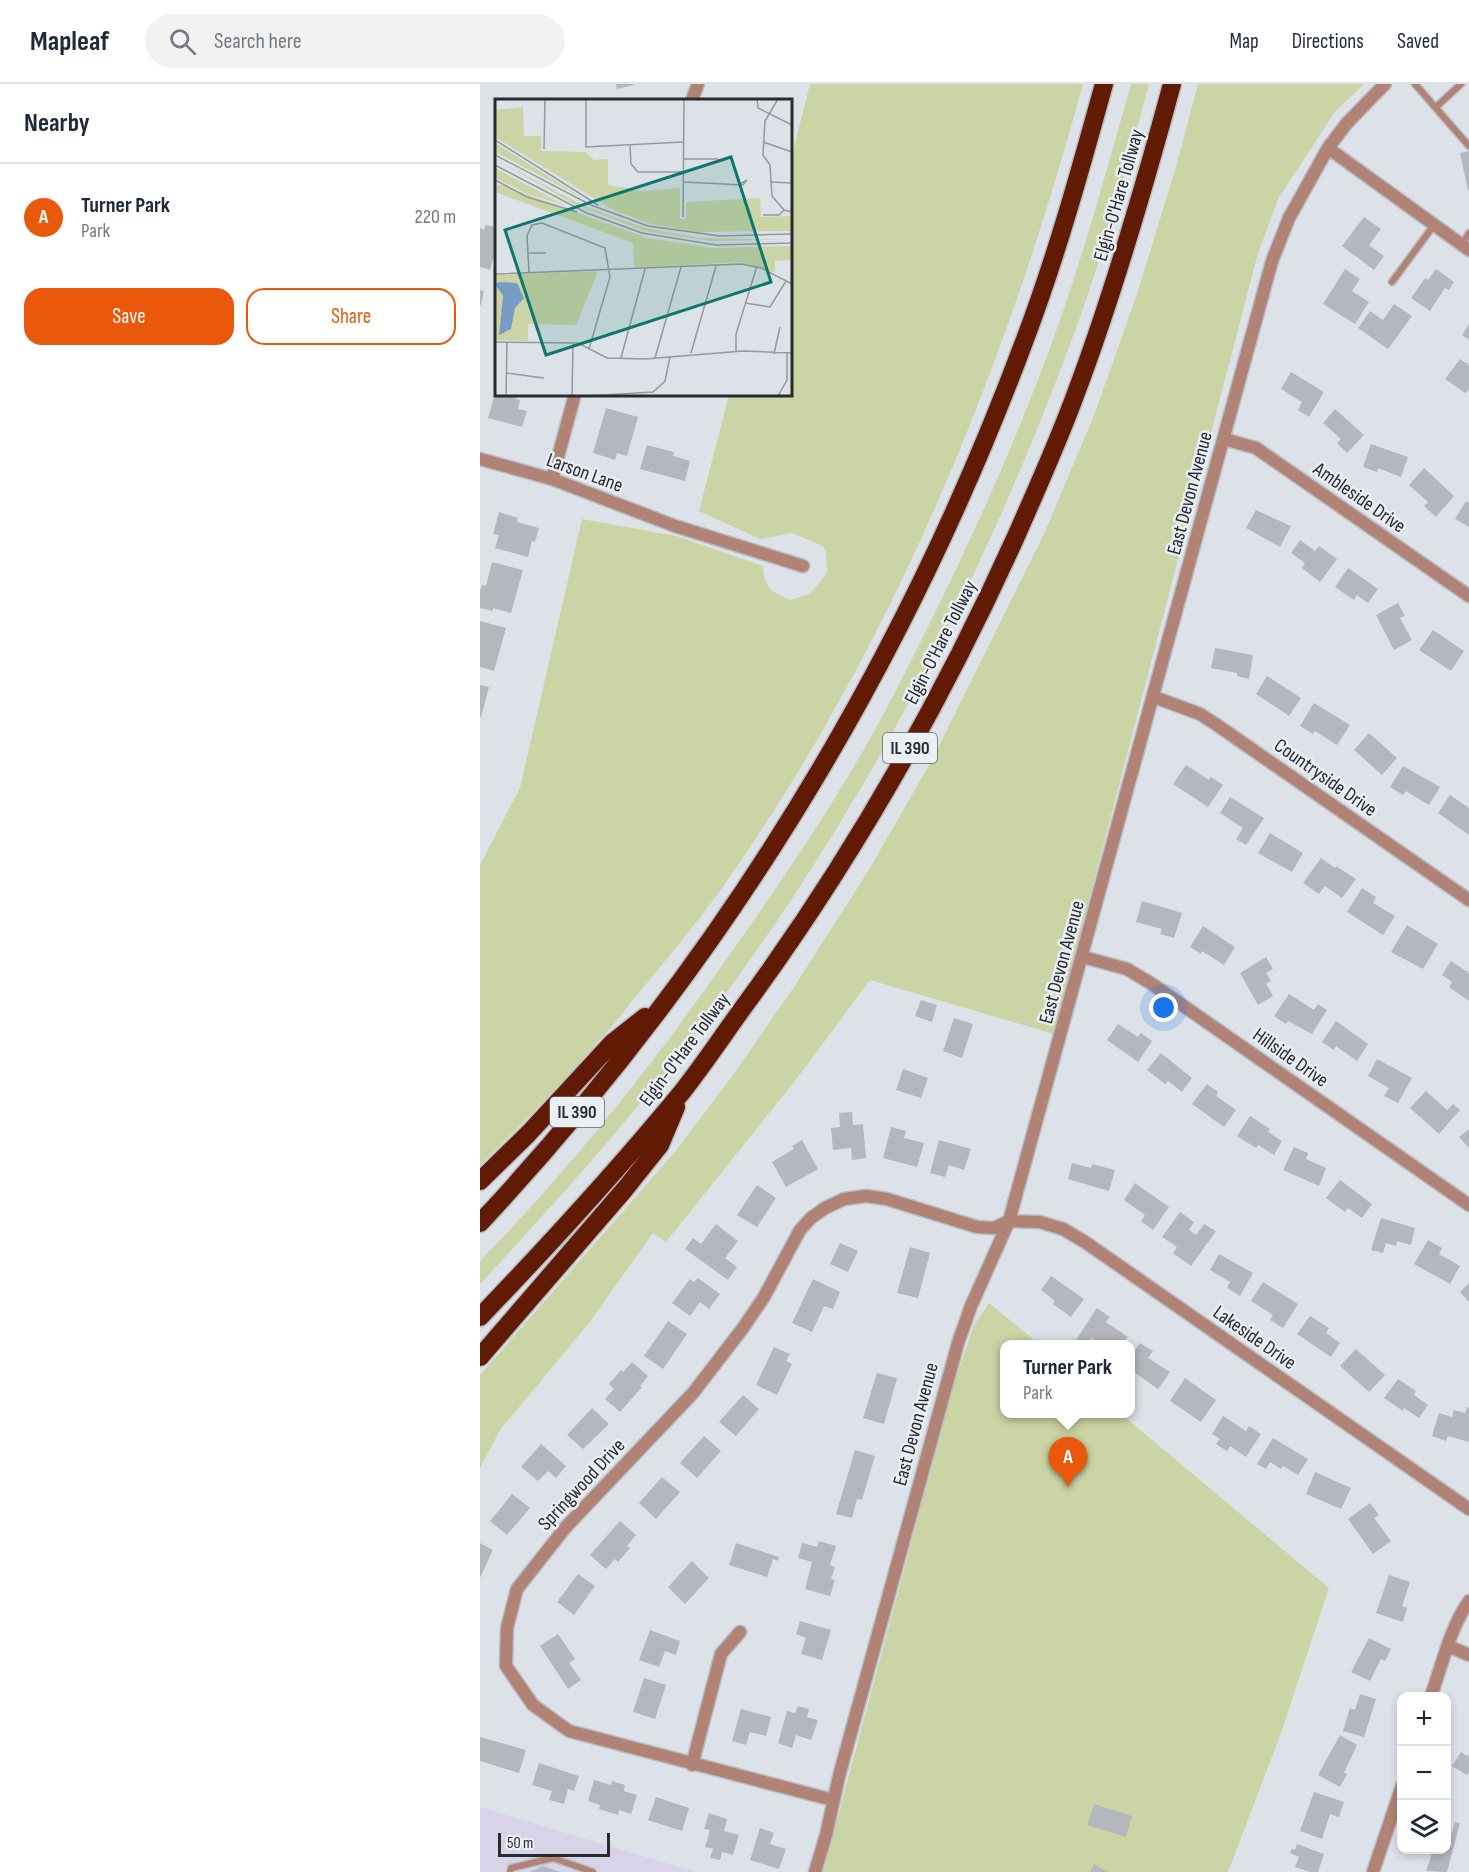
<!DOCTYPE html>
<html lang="en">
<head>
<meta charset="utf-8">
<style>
  :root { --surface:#fff; --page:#f2f2f3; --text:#1f2937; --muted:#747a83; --line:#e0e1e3; --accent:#ea580c }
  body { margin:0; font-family:"Sofia Sans Condensed",sans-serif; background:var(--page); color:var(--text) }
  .controls { position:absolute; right:18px; bottom:18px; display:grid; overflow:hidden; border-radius:12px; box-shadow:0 3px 9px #0003 }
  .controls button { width:54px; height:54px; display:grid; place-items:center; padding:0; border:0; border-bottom:2px solid var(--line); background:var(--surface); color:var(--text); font:30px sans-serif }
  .scale { position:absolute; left:18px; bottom:15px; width:112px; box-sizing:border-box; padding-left:6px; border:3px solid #292b2d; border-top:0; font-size:16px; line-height:21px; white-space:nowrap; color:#292b2d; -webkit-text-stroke:4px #eaeff5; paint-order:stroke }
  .you { position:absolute; left:684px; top:924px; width:21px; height:21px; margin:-15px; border:4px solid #fff; border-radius:50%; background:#1a73e8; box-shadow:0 0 0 9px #1a73e833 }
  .badge { display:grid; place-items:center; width:39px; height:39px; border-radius:50%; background:var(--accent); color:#fff; font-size:20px; font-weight:700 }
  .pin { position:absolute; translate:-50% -50px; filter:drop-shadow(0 2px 3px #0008) }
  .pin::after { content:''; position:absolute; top:32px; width:21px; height:18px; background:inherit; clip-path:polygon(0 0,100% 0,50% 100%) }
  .popup { position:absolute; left:520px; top:1256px; width:135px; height:78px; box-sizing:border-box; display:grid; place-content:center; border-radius:12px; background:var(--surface); filter:drop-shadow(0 2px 4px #0005); font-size:20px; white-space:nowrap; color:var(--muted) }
  .popup b { font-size:22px; color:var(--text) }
  .popup::after { content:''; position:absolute; left:50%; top:100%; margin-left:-12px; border:12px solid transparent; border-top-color:var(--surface) }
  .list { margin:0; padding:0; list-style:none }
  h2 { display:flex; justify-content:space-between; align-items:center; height:78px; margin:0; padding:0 24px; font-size:26px }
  h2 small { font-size:20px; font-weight:400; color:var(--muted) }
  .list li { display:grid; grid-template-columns:39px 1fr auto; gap:18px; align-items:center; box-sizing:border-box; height:108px; padding:0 24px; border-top:2px solid var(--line) }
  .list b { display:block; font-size:22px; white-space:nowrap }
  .list p { margin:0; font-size:20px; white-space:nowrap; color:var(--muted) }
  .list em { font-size:20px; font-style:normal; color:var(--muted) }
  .actions { display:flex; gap:12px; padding:18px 24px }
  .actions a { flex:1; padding:14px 0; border:2px solid var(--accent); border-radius:18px; text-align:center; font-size:21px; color:var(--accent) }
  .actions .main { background:var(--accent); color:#fff }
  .icon { flex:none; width:33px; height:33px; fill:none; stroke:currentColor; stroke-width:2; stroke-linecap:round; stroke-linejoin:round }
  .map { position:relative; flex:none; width:989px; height:1788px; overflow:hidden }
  header { display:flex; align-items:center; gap:36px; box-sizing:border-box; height:84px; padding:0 30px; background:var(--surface); border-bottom:2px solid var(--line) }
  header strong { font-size:28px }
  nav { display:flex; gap:33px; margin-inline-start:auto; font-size:21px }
  .search { width:420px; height:54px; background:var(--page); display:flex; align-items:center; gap:15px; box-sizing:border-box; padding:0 21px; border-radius:33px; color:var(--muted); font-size:22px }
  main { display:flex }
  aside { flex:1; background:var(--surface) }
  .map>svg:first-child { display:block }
</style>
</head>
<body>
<header>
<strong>Mapleaf</strong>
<div class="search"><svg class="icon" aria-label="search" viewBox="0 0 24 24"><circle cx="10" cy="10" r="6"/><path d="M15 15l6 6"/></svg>Search here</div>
<nav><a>Map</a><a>Directions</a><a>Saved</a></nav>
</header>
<main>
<aside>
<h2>Nearby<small></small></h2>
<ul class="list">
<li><span class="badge">A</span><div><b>Turner Park</b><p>Park</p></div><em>220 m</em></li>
</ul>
<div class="actions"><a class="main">Save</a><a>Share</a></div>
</aside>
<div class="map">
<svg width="989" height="1788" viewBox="0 0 989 1788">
  <rect width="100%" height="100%" fill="#dde2e8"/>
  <path fill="#d7d4ea" d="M0,1723L216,1788H0Z"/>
  <path fill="#cbd4a4" d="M330,0H603C526,283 414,560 244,801C220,835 193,868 166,900C150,919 135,940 118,958C81,1001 41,1041 0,1081V781L40,704L102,435L196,452L283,482C284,504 291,508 311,516L331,509L347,489L346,469L343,462L312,449L280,455L219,427L249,311L310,310L311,75Z
    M651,0H669C647,83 624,167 595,247C514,468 408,680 272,873C191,989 97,1096 0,1200V1177C91,1084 172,982 246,876C288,816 330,756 367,694C398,643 425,590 451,537C499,439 544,339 580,236C607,158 629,79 651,0Z
    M718,0H884L855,28L799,113L778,169L574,950L390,896L318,993L186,1158L173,1149L109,1239L20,1346L0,1384V1291L194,1069L253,991L314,903L387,789L452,676L564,450L615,329L657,210L696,83Z
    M509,1219L559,1260H525V1330H641L849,1504L800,1652L748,1788H343L473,1303L494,1241Z"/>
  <path fill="#b4b8be" d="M136,0H154V1L137,5Z
    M989,67V106H988L980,69Z
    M884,133L901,145L889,161L904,172L894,186L862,162Z
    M6,141L16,143V163L10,186L0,183V144L4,146Z
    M865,185L880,195L872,207L889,218L875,240L843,220Z
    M956,185L974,198L969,206L965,204L950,227L931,214L945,194L948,196Z
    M0,206L4,207L1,221H0Z
    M914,220L932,232L908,265L878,244L890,227L903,236Z
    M989,240V256L982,251Z
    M980,275L989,281V306L985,309L965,295Z
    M811,288L844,308L829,333L818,326L822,318L801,305Z
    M16,306V310H37L36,315L40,316L38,325L47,327L42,343L8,334Z
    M126,324L158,333L147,372L137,369L135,376L113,369Z
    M855,325L884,351L867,369L857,359L861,355L843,339Z
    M891,360L928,373L921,393L898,384L897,388L883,383Z
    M167,361L194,368L193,372L210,377L205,397L160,385Z
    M944,384L974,412L956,433L944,422L948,418L929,401Z
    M986,417L989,419V443L975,435Z
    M776,426L811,442L800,463L766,444Z
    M19,428L38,434L37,438L59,444L55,458L52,457L48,473L15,464L19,451L13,450Z
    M820,456L835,467L839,462L857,475L840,498L822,484L825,479L811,469Z
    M12,478L43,486L31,529L13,524V527L0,524V507L2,501L6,502Z
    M868,484L898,505L888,519L877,511L874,516L855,503Z
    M918,519L925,532L920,534L932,556L914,566L896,531Z
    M0,537L26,544L14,587L0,583Z
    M953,546L984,567L971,587L939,566Z
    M735,564L773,571L769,595L757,592V589L731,584Z
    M787,592L821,614L809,632L776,610Z
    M0,601L9,603L1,633H0Z
    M834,619L870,641L857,661L835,647L833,650L820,642Z
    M889,649L917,674L902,691L874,666Z
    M706,681L729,696L731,693L743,701L728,723L693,700Z
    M923,682L960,703L949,721L926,707L923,711L910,703Z
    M970,711L989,724V751L958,729Z
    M750,713L784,734L766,761L756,755L763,744L740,729Z
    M790,749L823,769L812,788L778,769Z
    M841,774L855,784L856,782L876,795L862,814L845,802L839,810L823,799Z
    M882,804L896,813L893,819L915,832L903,851L867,828Z
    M662,817L702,829L694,854L680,850L682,845L656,838Z
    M927,841L958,860L943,885L911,868Z
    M723,842L755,863L744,881L722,867L721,870L710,863Z
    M786,873L793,885L786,889L791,897L786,900L793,912L778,921L760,889Z
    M971,877L989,889V917L969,903L972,898L962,891Z
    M809,910L834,926L838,920L847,926L832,950L808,937L806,940L794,932Z
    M441,916L457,921L452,938L435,932Z
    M474,934L493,940L482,974L463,967Z
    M856,937L888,960L877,977L856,962L854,966L842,958Z
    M638,940L658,953L661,949L672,957L658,978L627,956Z
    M681,969L712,994L702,1008L688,997L685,1000L667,986Z
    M897,975L932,994L918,1019L904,1012L909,1004L888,992Z
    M423,985L448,994L441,1014L416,1006Z
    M727,1000L738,1008L736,1012L756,1026L744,1043L712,1020Z
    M946,1007L967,1026L973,1020L980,1026L959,1050L930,1024Z
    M372,1028L373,1041L383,1040L386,1074L372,1076L371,1064L353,1066L351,1044L360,1043L359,1029Z
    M770,1032L790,1045L788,1048L802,1057L794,1071L778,1061L776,1064L757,1052Z
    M411,1043L426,1047L424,1054L444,1059L437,1083L403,1074Z
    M989,1045V1064L979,1053Z
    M322,1056L338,1085L306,1103L292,1078L314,1065L312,1062Z
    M459,1056L491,1065L484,1086L469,1081L465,1093L450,1089Z
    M814,1063L828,1069L826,1075L846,1084L839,1102L803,1086Z
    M592,1079L611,1084L612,1080L635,1086L629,1107L588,1095Z
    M860,1096L892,1120L882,1134L868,1124L865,1128L846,1114Z
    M655,1099L689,1123L673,1146L661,1137L665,1131L644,1116Z
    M277,1101L296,1114L277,1143L257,1131Z
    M700,1128L714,1138L709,1146L716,1151L724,1140L736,1147L711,1182L693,1169L697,1163L682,1153Z
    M901,1134L935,1144L931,1161L917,1157L916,1162L906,1159L903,1169L891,1166Z
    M236,1140L258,1157L245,1174L257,1183L248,1196L205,1165L213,1154L221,1160Z
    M948,1156L962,1164L959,1170L980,1182L970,1200L934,1180Z
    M360,1159L378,1167L368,1188L350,1180Z
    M430,1163L450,1169L438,1214L417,1209Z
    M739,1170L773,1189L760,1212L747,1204L750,1198L730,1186Z
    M571,1192L604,1215L591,1233L573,1220L575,1217L561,1206Z
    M218,1194L240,1210L229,1225L220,1218L210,1232L192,1219L210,1195L214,1198Z
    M333,1195L360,1208L353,1225L344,1222L332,1248L312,1239Z
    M783,1198L818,1220L803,1244L790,1236L793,1231L771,1217Z
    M989,1199V1218L980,1208Z
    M617,1224L630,1233L626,1238L648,1253L642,1260H620L611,1254L607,1260H602L596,1256Z
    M830,1232L849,1244L846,1249L860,1259L851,1273L817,1250Z
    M188,1237L207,1250L183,1285L164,1272Z
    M660,1259L673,1267L668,1274L690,1288L678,1305L651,1286V1272Z
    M294,1263L310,1270L306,1277L312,1280L297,1311L276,1301Z
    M876,1265L905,1291L889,1308L860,1282Z
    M152,1278L168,1292L160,1302L162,1303L140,1328L125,1315L134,1305L129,1300L141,1286L143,1288Z
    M397,1289L417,1294L404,1340L383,1334Z
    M705,1294L736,1316L721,1338L690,1317Z
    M918,1295L936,1307L934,1311L948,1321L939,1334L924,1324L923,1327L904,1314Z
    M263,1311L279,1325L256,1352L239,1338Z
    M987,1323L989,1324V1358L968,1352L966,1357L952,1352L959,1329L972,1333L974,1326L985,1329Z
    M112,1324L129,1340L103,1365L87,1351Z
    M743,1332L766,1347L769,1342L781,1350L766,1373L750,1362L747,1367L736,1360L740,1355L732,1350Z
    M224,1352L241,1367L217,1394L200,1379Z
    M793,1354L828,1375L818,1391L803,1382L801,1385L790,1378L786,1385L777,1380Z
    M61,1360L86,1382L76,1394L68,1387L58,1397L41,1383Z
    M375,1366L395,1372L382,1416L377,1415L372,1434L356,1430Z
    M835,1388L871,1404L861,1425L826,1410Z
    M182,1393L200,1408L176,1435L159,1419Z
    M32,1410L50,1424L27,1451L10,1437Z
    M890,1419L899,1431L894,1434L911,1457L893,1470L868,1435Z
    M140,1437L156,1451L147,1462L150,1464L138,1478L135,1475L126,1485L110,1471Z
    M339,1457L356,1462L350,1481L355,1483L351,1495L355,1496L350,1512L325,1505L332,1478L318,1474L322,1459L337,1463Z
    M0,1459L13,1466L0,1494Z
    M256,1459L299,1473L298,1477L293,1475L287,1493L249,1481Z
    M212,1477L229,1494L205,1520L188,1503Z
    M98,1490L115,1502L94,1531L77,1518Z
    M909,1491L930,1498L922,1522L927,1524L923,1538L896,1529Z
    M320,1537L351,1546L342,1576L321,1570L326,1554L316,1550Z
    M170,1546L200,1557L196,1571L185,1567L179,1583L159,1576Z
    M78,1550L95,1575L89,1579L101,1596L88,1605L60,1562Z
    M889,1554L911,1565L905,1577L901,1575L890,1597L871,1588Z
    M164,1594L186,1601L175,1635L153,1628Z
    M880,1610L896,1615L884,1653L863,1647L870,1624L875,1626Z
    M318,1622L329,1625L327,1633L338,1636L331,1656L316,1651L312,1664L298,1659L307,1627L315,1629Z
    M261,1625L291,1633L286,1652L270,1648L266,1661L252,1657Z
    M860,1651L877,1661L864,1689L867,1690L860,1703L838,1691Z
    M0,1653L46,1666L39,1689L0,1677Z
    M981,1668L987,1672L989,1670V1688L987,1691L972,1682Z
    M59,1679L99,1692L94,1707L88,1705L84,1720L69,1716L72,1707L52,1701Z
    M114,1696L131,1701L132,1697L145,1701L144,1707L157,1711L151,1730L139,1726L138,1731L119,1725L120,1721L108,1717Z
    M834,1708L864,1718L859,1733L850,1730L842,1755L820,1747Z
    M176,1713L209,1724L202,1747L168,1736Z
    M614,1720L652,1732L646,1753L607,1741Z
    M229,1729L247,1735L244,1747L259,1751L253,1771L242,1768L240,1776L230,1774L233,1765L225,1763L230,1746L224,1745Z
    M975,1738L980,1739L967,1788L946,1787L953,1766H966V1749L971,1751Z
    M280,1744L294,1749L290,1760L306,1765L299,1785L270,1776Z
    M817,1760L844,1770L838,1788H830L815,1783L819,1773L810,1769L812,1765L815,1766Z
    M614,1780L628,1788H610Z
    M63,1782L80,1788H50Z"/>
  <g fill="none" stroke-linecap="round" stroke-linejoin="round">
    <defs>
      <path id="service" d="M935,0L989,62
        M956,23L981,0
        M982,161L989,149
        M912,198L954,141
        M30,1788L31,1784L73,1774L113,1788"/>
      <path id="minor" d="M212,16L218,0
        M848,64L989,166
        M744,355L776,364L989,512
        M0,375L72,395L195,442L323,482
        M72,395L95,310
        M674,613L720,630L737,641L989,816
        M603,873L647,885L672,900L989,1121
        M968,1562L989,1571
        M951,1612C962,1581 970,1544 989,1517
        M212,1681L241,1570L260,1548
        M353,1716L89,1647L53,1621L26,1582L27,1544L37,1505L85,1444L213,1309L263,1244L284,1213L320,1146L331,1134L345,1124L364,1115L386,1112L407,1115L497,1143L514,1144L529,1137L560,1138L583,1145L605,1158L989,1425
        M335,1788L346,1751L359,1692L478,1259L491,1222L529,1137L792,177L809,134L848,64L867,39L905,0
        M893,1788L922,1702"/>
      <path id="motorway" d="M0,1097L49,1049L132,959L165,933
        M0,1139C240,882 421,588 544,258C576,174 600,87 624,0
        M0,1233C70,1160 138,1086 202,1008C224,980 244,950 265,921C373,774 463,615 538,448C558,402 579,356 596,309C634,208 664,104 692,0
        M0,1273L145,1105L180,1061L196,1023"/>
    </defs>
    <use href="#service" stroke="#b9bdc3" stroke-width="9"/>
    <use href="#minor" stroke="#b9bdc3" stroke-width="15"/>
    <use href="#motorway" stroke="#b9bdc3" stroke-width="21"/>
    <use href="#service" stroke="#b08376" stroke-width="6"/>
    <use href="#minor" stroke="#b08376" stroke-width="12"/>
    <use href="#motorway" stroke="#611a04" stroke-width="18"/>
  </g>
  <g text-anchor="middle" stroke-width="5" stroke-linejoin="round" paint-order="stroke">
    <g fill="#eaeff5" stroke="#636669" stroke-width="1.5">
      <rect x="403" y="649" width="54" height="30" rx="4.5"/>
      <rect x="70" y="1013" width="54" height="30" rx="4.5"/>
    </g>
    <g font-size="18" font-weight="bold" fill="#292b2d">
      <text x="430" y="670">IL 390</text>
      <text x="97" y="1034">IL 390</text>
    </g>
    <g font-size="20" fill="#292b2d" stroke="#eaeff5">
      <text transform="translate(638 111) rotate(-74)" y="7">Elgin-O'Hare Tollway</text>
      <text transform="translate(105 388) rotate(20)" y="7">Larson Lane</text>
      <text transform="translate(709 409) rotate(-75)" y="7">East Devon Avenue</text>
      <text transform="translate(880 413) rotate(35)" y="7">Ambleside Drive</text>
      <text transform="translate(460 558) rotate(-63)" y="7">Elgin-O'Hare Tollway</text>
      <text transform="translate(846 693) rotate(35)" y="7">Countryside Drive</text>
      <text transform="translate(581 878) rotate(-75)" y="7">East Devon Avenue</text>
      <text transform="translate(204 965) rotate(-53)" y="7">Elgin-O'Hare Tollway</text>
      <text transform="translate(811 973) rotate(35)" y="7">Hillside Drive</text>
      <text transform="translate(775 1253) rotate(35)" y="7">Lakeside Drive</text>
      <text transform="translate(435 1340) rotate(-75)" y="7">East Devon Avenue</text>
      <text transform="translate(101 1400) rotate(-47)" y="7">Springwood Drive</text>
    </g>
  </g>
  <g transform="translate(15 15)">
    <rect width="297" height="297" fill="#dde2e8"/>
    <path d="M0,2L1,11L28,8L29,37H46V52L90,53L99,61L113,60V86L148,92L185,89V120H191V103L265,99L266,118L297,117V132L201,133L156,125L120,112L0,38ZM0,44L90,100L0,53ZM0,60L91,108L150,129L204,139L297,141L216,142L150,132L79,105ZM0,69L69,106L33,95L0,79ZM3,85L152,139L219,149L297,147V161L280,162V174L246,163L139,169L138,144L0,93ZM103,172L81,226L33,225V242L0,241V176Z" fill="#cbd4a4"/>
    <path d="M4,183L22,184L29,199L20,209L16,230L4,236L8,197L0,185Z" fill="#789cc5"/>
    <path fill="none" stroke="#95999d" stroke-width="1.5" d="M91,0V48L188,43M262,0L263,9L297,26M283,0L270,22L268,56L275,66L277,97L289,111L297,113M0,41L103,106M268,43L297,53M135,46L136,65L143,73H188M49,50L50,0M0,56L96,106L153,127L225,137L297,135M188,60H223M0,66L92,114L147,134L221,146L297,144M0,81L32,98L82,113M189,83L248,86L252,81L245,85M275,83L297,84M268,116H284L289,111M188,118L189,0M32,154H51M34,173L32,137L37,126L47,124L110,149L115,178L94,250M0,175L246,165L266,169L297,185M250,204L275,208L291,182M0,243L83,244L112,259L150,260L248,252L297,254M241,252V235L262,167M196,254L221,167M279,255L285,228M126,259L150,170M160,259L186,168M12,274L49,279M11,297L12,243M77,297L78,245M93,297L158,293L170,282L175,258M283,297L292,281V254"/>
    <path fill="#0f766e" fill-opacity="0.15" stroke="#0f766e" stroke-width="3" d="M236,58L276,183L51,256L10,131Z"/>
    <rect width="297" height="297" fill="none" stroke="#292b2d" stroke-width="3"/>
  </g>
</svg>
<div class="controls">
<button>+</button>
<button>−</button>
<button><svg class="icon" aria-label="layers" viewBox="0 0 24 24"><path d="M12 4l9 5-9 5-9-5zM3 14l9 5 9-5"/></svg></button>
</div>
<div class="scale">50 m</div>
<div class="you"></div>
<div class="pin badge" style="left:588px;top:1403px">A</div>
<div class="popup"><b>Turner Park</b>Park</div>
</div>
</main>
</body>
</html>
